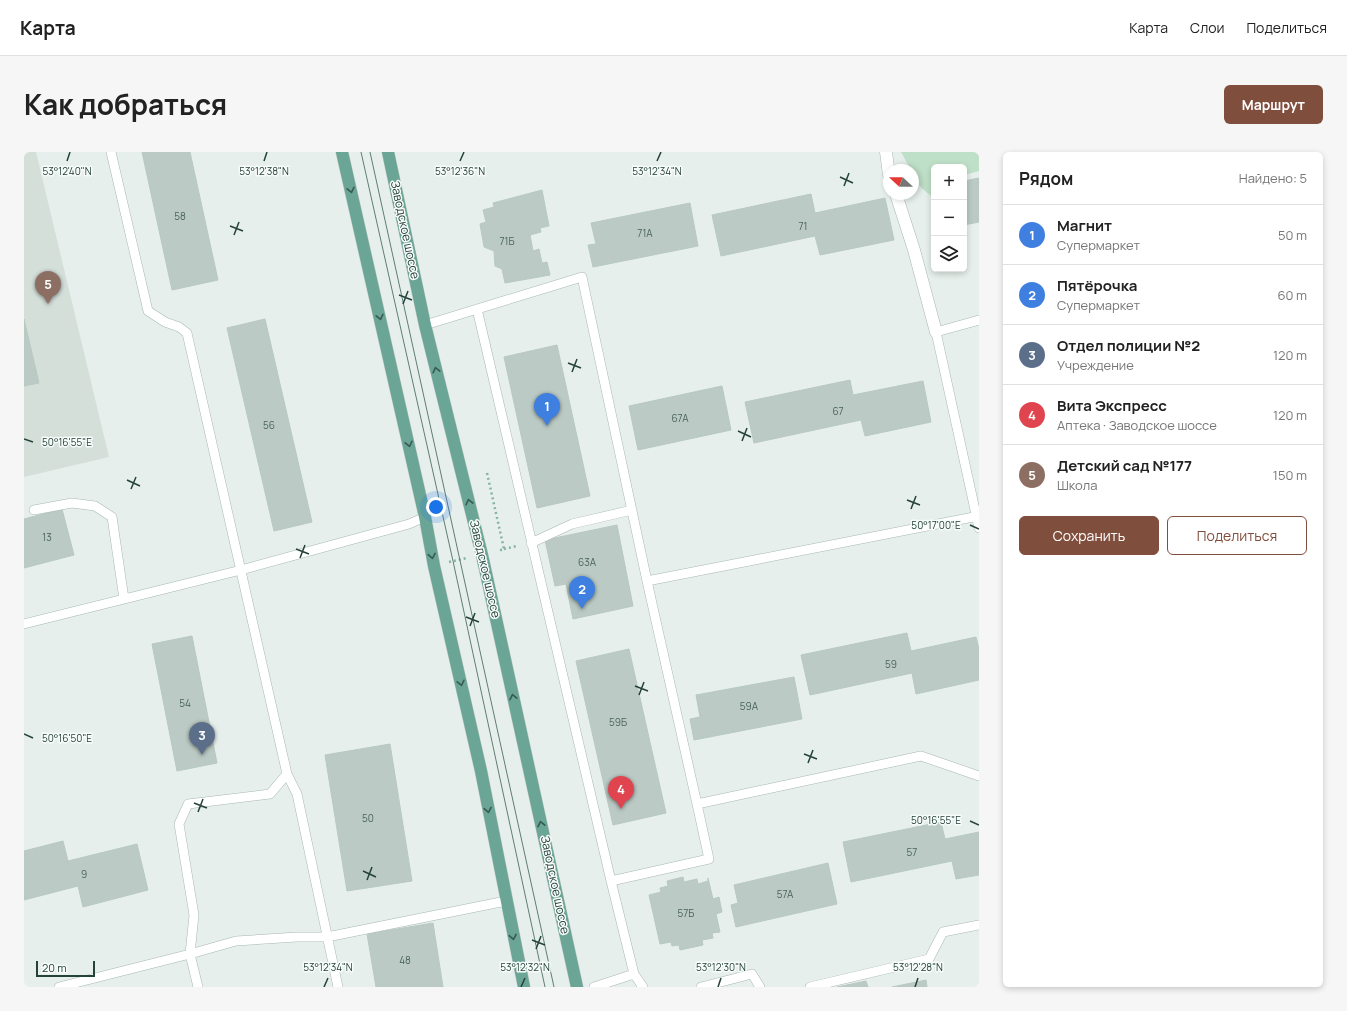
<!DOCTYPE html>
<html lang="ru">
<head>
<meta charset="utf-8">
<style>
  :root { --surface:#fff; --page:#f6f6f6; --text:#222; --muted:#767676; --line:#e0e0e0; --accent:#804e3d }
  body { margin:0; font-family:Manrope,sans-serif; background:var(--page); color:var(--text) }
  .controls { position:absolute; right:12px; top:12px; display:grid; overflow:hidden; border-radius:6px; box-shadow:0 2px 6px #0003 }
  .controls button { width:36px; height:36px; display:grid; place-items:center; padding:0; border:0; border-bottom:1px solid var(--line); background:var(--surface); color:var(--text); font:20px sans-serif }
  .compass { position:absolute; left:859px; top:12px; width:36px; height:36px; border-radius:50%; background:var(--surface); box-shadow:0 2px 6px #0003; rotate:292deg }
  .scale { position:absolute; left:12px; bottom:10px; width:59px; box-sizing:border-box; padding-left:4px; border:2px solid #24423a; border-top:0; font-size:11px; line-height:14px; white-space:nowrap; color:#24423a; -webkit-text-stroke:3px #f7fbf9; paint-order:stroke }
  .you { position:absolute; left:412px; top:355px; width:14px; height:14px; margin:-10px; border:3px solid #fff; border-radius:50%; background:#1a73e8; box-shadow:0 0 0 6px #1a73e833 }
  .badge { display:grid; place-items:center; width:26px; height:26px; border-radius:50%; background:var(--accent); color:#fff; font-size:13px; font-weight:700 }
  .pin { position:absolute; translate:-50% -33px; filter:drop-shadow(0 1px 2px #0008) }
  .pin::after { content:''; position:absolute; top:21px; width:14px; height:12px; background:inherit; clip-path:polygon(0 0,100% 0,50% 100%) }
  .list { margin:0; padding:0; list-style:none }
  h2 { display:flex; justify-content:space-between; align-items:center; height:52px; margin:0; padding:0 16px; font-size:17px }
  h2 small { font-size:13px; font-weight:400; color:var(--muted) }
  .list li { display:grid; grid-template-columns:26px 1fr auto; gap:12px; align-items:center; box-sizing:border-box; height:60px; padding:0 16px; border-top:1px solid var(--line) }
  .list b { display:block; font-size:15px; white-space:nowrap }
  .list p { margin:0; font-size:13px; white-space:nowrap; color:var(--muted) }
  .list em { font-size:13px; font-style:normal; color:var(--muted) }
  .actions { display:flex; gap:8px; padding:12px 16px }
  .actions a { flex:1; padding:9px 0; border:1px solid var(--accent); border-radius:6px; text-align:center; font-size:14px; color:var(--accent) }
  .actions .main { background:var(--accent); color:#fff }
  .icon { flex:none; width:22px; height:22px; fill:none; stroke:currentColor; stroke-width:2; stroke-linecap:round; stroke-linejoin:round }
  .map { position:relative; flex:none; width:955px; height:835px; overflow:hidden; border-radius:6px }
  header { display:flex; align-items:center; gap:24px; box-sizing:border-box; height:56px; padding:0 20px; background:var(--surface); border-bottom:1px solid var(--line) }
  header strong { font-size:19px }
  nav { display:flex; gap:22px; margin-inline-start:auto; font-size:14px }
  .intro { display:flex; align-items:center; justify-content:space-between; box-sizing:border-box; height:96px; padding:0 24px }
  h1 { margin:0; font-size:28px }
  .button { padding:10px 18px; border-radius:6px; background:var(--accent); color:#fff; font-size:14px; font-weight:700 }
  main { display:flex; gap:24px; padding:0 24px }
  aside { flex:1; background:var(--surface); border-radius:6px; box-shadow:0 2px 6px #0003 }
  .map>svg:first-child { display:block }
</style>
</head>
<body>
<header>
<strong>Карта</strong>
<nav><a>Карта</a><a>Слои</a><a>Поделиться</a></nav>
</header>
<div class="intro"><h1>Как добраться</h1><a class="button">Маршрут</a></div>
<main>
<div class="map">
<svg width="955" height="835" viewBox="0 0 955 835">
  <rect width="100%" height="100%" fill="#e6efeb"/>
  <path fill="#d4dfda" d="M0,0H12L85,305L0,325Z"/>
  <path fill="#bfe0c8" d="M877,0H955V19L940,23V15H910V46C901,39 889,31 889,18H887Z"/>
  <path fill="#bbcac4" stroke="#b8c9c2" d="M118,0H166L194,128L148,138Z
    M955,26V70L940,73V29Z
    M518,38L525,74L516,76L517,80L506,83L509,99L515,97L518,111L523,110L526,123L481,131L478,117L471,114L470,99L460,95L456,72L462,70L459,58L470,55L469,51Z
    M787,42L791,61L861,46L870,88L796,103L791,84L697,104L688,63Z
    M666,51L674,94L569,115L564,93L572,92L567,71Z
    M0,167L15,231L0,234Z
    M241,167L288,370L250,379L203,176Z
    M533,193L566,344L513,356L480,205Z
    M826,228L829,243L899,229L907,270L841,284L837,268L730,291L721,250Z
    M698,234L707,278L614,298L605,254Z
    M38,357L50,403L0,416V367Z
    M593,373L609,454L549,467L542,432L531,434L521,388Z
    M883,481L887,499L952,485L955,497V528L892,542L888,521L786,543L777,503Z
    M168,484L193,611L153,619L128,492Z
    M605,497L642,661L589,673L552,509Z
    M770,525L778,567L670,588L666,567L676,565L672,543Z
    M366,592L388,729L323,739L301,603Z
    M917,670L921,687L955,680V723L932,727L928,709L827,730L819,690Z
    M39,689L44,709L113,692L124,738L59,755L54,734L0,748V699Z
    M804,711L813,752L712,775L707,753L714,751L710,733Z
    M659,725L660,730L673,727L674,732L684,729V726L689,747L695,745L698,760L692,762L696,780L688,781L689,786L678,788L679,793L656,798L655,793L648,794L647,790L636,792L625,743L637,740L636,736L644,734L643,729Z
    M409,771L419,835H352L343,782Z
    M902,828L903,835H868Z
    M842,829L844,835H813Z"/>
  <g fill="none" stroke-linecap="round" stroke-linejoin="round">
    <defs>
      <path id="service" d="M453,157L587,729L610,822
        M955,168L912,180L955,376
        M401,173L558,125L623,429L955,364
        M10,358L48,351L71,354L88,365L100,447
        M507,391L548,372L608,358
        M623,429L673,652
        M0,472L217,418L385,372L401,365
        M263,622L273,642L314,835
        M587,729L685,707L673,652L897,604L955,624
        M35,835L166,802L170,763L155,672L164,652L246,642L263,622L163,181L155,175L141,170L124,159L87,0
        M174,835L166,802L212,789L273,785H303L482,749
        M570,835L610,822L619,835
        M677,835L728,822L736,835
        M786,835L905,807L919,780L955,773"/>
      <path id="minor" d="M862,0L865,23
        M872,42L890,98L912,180"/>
      <path id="primary" d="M318,0L401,365L410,414L457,619L500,835
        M364,0L401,173L458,403L553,835"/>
    </defs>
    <use href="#service" stroke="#a8b8b2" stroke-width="10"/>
    <use href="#minor" stroke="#a8b8b2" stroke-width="13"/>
    <use href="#primary" stroke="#c2cac8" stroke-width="13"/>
    <path stroke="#86b3a5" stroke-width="2.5" stroke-dasharray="2 3" stroke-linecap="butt" d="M463,321L480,397L474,399
      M480,397L493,394
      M425,410L443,406"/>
    <use href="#service" stroke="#fff" stroke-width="9"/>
    <use href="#minor" stroke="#fff" stroke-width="12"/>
    <use href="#primary" stroke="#6aa596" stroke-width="12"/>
    <path stroke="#5f7d75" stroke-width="1" d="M337,0L429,409L521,835
      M346,0L530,835"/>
  </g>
  <defs><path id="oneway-chevron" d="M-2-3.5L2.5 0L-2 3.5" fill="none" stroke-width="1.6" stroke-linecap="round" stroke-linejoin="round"/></defs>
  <g stroke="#365b51">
    <use href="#oneway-chevron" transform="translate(327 38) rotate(77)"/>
    <use href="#oneway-chevron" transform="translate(356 165) rotate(77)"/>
    <use href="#oneway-chevron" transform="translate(412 218) rotate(-104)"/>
    <use href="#oneway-chevron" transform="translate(385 292) rotate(77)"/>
    <use href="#oneway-chevron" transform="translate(445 350) rotate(-104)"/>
    <use href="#oneway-chevron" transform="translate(408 404) rotate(80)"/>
    <use href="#oneway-chevron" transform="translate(437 531) rotate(77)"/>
    <use href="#oneway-chevron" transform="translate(489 545) rotate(-102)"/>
    <use href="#oneway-chevron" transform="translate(464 658) rotate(79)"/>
    <use href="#oneway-chevron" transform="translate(517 672) rotate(-102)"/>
    <use href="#oneway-chevron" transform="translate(489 785) rotate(79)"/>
  </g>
  <path fill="none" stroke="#24423a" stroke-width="1.5" d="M43,9L46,0M240,9L243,0M436,9L440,0M633,9L637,0M816,25L829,31M820,34L825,21M206,74L219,79M210,83L215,70M375,143L388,148M379,152L384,139M544,211L557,216M548,220L553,207M714,279L727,285M0,287L9,290M718,289L723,276M103,328L116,334M107,337L112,325M883,348L896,353M887,357L892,344M946,373L955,377M272,397L285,402M276,406L281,393M442,465L455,470M446,474L451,461M611,534L624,539M615,543L620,530M0,582L9,586M780,602L793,607M784,611L789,598M170,651L183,656M174,660L179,647M946,669L955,673M339,719L352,725M343,728L348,715M508,788L521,793M512,797L517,784M300,835L304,826M497,835L501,826M694,835L697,826M891,835L894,826"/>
  <g text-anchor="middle" stroke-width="3" stroke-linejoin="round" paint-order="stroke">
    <g font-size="10" fill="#4a645c">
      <text x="156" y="68">58</text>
      <text x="779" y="78">71</text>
      <text x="621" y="85">71А</text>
      <text x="483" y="93">71Б</text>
      <text x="814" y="263">67</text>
      <text x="656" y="270">67А</text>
      <text x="245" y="277">56</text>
      <text x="23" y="389">13</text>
      <text x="563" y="414">63А</text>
      <text x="867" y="516">59</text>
      <text x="161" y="555">54</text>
      <text x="725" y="558">59А</text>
      <text x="594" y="574">59Б</text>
      <text x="344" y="670">50</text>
      <text x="888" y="704">57</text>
      <text x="60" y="726">9</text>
      <text x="761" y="746">57А</text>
      <text x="662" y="765">57Б</text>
      <text x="381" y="812">48</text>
    </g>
    <g font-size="12" fill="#24423a" stroke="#f7fbf9">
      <text transform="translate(381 78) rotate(78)" y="4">Заводское шоссе</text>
      <text transform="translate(461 417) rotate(77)" y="4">Заводское шоссе</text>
      <text transform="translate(531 733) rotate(78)" y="4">Заводское шоссе</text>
    </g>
  </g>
  <g font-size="10" text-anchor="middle" fill="#24423a" stroke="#f7fbf9" stroke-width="3" stroke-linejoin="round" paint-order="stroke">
    <text x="43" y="23">53°12'40"N</text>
    <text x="240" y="23">53°12'38"N</text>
    <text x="436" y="23">53°12'36"N</text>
    <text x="633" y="23">53°12'34"N</text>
    <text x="43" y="294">50°16'55"E</text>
    <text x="912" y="377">50°17'00"E</text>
    <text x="43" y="590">50°16'50"E</text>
    <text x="912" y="672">50°16'55"E</text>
    <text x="304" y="819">53°12'34"N</text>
    <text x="501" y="819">53°12'32"N</text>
    <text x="697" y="819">53°12'30"N</text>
    <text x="894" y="819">53°12'28"N</text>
  </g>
</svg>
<div class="controls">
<button>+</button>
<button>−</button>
<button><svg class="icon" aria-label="layers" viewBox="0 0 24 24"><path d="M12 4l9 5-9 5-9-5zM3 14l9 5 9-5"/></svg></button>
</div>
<svg class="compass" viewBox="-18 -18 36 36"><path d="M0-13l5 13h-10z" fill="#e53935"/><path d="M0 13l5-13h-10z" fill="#767676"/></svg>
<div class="scale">20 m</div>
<div class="you"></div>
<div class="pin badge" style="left:523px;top:274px;background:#3f7fe0">1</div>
<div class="pin badge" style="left:558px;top:457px;background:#3f7fe0">2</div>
<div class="pin badge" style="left:178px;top:603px;background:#5c6f8a">3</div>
<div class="pin badge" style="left:597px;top:657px;background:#e0444e">4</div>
<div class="pin badge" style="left:24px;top:152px;background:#8d6e63">5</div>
</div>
<aside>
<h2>Рядом<small>Найдено: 5</small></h2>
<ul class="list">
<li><span class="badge" style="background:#3f7fe0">1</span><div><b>Магнит</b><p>Супермаркет</p></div><em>50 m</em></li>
<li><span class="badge" style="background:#3f7fe0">2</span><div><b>Пятёрочка</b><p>Супермаркет</p></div><em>60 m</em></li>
<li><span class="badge" style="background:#5c6f8a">3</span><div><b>Отдел полиции №2</b><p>Учреждение</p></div><em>120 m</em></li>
<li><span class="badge" style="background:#e0444e">4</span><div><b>Вита Экспресс</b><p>Аптека · Заводское шоссе</p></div><em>120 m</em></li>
<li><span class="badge" style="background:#8d6e63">5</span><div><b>Детский сад №177</b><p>Школа</p></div><em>150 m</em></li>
</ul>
<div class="actions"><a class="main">Сохранить</a><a>Поделиться</a></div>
</aside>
</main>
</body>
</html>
